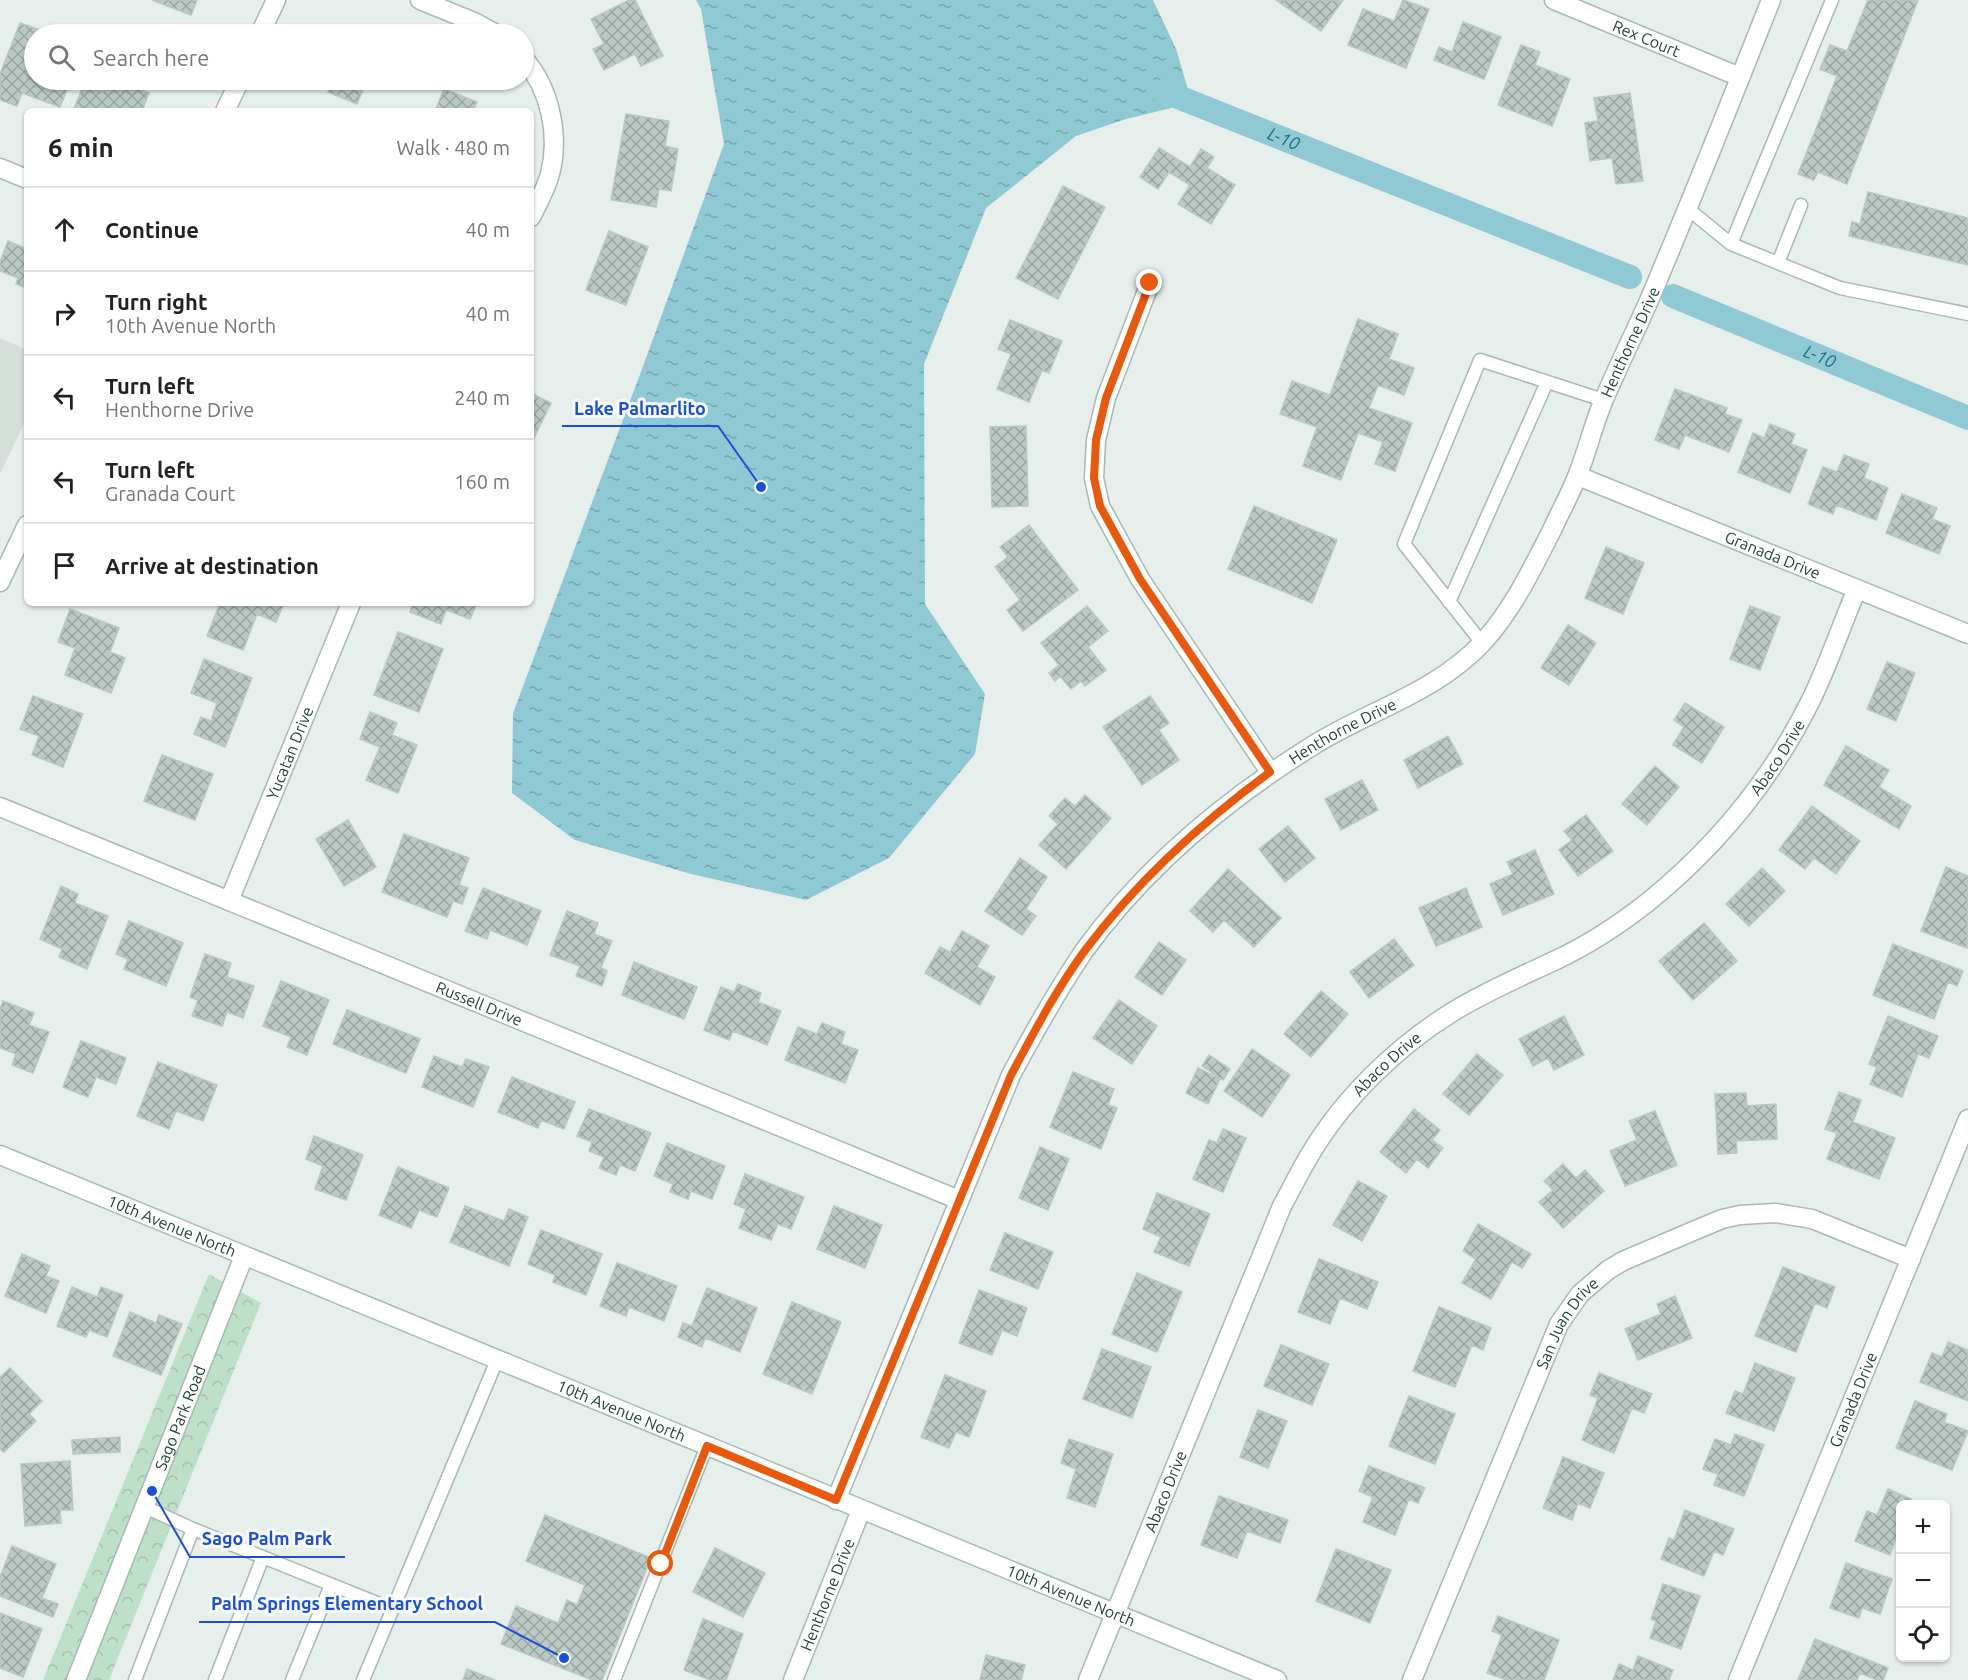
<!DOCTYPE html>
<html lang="en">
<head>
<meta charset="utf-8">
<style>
  :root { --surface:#fff; --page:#f6f6f6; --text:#222; --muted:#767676; --line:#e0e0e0 }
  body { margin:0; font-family:Ubuntu,sans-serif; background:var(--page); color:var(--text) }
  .controls { position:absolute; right:18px; bottom:18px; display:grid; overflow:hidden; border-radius:9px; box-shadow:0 2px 4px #0004 }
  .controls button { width:54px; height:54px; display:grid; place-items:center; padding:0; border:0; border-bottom:2px solid var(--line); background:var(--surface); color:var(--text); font:30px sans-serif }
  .stop { position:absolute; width:18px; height:18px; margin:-14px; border:4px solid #ea580c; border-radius:50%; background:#fff }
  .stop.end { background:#ea580c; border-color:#fff; box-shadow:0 2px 6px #0008 }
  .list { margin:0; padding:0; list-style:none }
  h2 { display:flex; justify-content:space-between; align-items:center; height:78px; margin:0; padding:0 24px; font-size:26px }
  h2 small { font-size:20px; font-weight:400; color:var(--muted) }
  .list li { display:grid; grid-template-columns:39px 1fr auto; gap:18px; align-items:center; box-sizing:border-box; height:84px; padding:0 24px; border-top:2px solid var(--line) }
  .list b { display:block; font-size:22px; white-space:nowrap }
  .list p { margin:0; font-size:20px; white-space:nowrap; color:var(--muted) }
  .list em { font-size:20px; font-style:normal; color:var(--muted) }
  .icon { flex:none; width:33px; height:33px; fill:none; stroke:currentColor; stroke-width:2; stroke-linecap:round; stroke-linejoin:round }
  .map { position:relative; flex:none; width:1968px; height:1680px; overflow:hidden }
  .search { position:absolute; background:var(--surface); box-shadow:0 2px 4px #0004; left:24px; top:24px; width:510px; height:66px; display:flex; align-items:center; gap:15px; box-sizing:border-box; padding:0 21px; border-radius:33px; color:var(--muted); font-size:22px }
  .panel { position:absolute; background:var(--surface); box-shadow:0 2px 4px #0004; left:24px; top:108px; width:510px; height:498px; border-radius:9px }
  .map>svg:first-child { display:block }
</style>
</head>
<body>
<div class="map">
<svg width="1968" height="1680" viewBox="0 0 1968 1680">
  <defs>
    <pattern id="park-crowns" width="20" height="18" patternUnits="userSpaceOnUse" patternTransform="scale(1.5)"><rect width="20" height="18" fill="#bfe0c8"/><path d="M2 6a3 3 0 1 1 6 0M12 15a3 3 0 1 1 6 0" fill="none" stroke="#a4c1ad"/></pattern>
    <pattern id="water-ripples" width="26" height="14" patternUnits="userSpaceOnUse" patternTransform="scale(1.5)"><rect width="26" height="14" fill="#8ec9d4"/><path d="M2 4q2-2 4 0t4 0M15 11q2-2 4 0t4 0" fill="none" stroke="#74a5ad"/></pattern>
    <pattern id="building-cross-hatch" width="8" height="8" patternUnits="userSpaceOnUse" patternTransform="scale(1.5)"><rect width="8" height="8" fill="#bbcac4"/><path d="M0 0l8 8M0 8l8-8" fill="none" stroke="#98a6a0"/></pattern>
  </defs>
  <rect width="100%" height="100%" fill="#e6efeb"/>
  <path fill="#d4dfda" d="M0,338L27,350V417L0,474Z"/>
  <path fill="url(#park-crowns)" d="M209,1274L261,1303L109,1680H43Z"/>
  <path fill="url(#water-ripples)" d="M696,0H1153L1176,49L1192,103L1126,119L1076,136L986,208L924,364L925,604L985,694L975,754L889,858L806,900L691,874L575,840L512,793L513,713L642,369L724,144L701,9Z"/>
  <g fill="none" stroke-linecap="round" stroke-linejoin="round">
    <g stroke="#8ec9d4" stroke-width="24">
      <path id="s1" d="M1163,91L1630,277"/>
      <path id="s2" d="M1673,296L1968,418"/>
    </g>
  </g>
  <path fill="url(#building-cross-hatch)" stroke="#b8c9c2" stroke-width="1.5" d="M152,0H197L191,15Z
    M629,0H635L663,56L641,66L635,54L604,70L593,49L604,44L591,19Z
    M1276,0H1343L1321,31Z
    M1403,0L1429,9L1406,68L1348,45L1363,9L1394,21Z
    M1868,0H1918L1847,184L1818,172L1814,180L1798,174L1837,76L1820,69L1830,45L1847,51Z
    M1463,22L1501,37L1484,79L1434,60L1439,47L1452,52Z
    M20,23L43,31L42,34H34V80H71L60,107L22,93L17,106L0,100V74Z
    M1521,45L1540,52L1535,65L1570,79L1552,126L1498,105Z
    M333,80H367L357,104L328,92Z
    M106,83L122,89L124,83L149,93L142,111H73L84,84L103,92Z
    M444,89L477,102L473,111H435Z
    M1630,93L1643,181L1616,184L1612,158L1590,161L1585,123L1598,121L1594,98Z
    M626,114L669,121L665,146L678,149L671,191L659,189L656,207L611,200Z
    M1159,148L1190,167L1201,149L1214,157L1207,168L1235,185L1211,224L1178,204L1190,185L1169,172L1158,189L1140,177Z
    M1063,186L1105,207L1058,299L1016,278Z
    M1868,192L1968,218V265L1849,236L1852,222L1860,224Z
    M609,231L648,247L626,305L586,290Z
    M8,241L27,249V288L16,284L18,278L0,271V262Z
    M1358,319L1398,334L1389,359L1414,368L1404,395L1378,385L1369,408L1412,423L1395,471L1375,464L1383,442L1358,433L1341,480L1303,466L1317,427L1280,414L1292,381L1330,395Z
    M1010,320L1062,341L1049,373L1042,370L1029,402L997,389L1011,354L998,349Z
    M1675,389L1727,408L1725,414L1742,420L1729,452L1685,435L1679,449L1655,440Z
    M531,393L551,403L532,442L531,441Z
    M1770,424L1795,434L1791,444L1807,450L1790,493L1738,472L1753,433L1764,438Z
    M1026,426L1028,506L992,507L990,427Z
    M1844,455L1869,464L1864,478L1888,488L1876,520L1836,505L1833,514L1808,504L1823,467L1837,472Z
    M1902,494L1937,508L1932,519L1950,526L1939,554L1886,533Z
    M1254,506L1337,540L1312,603L1228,569Z
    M1029,525L1078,590L1023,631L1007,610L1020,600L995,567L1008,557L1000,547Z
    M1606,547L1644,563L1623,614L1585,598Z
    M220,603H284L276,622L257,614L243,650L207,636Z
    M413,603H477L470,619L446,610L441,624L410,612Z
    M1087,606L1108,631L1088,647L1106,670L1085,686L1081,681L1071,689L1060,676L1055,681L1049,673L1059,665L1041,643Z
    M1750,606L1780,617L1760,670L1730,659Z
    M70,609L119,628L110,652L125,658L111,693L65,675L75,648L58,642Z
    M1568,625L1596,643L1569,685L1541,668Z
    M398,632L443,649L419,712L374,695Z
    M204,659L252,678L225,747L194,734L201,717L211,721L217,703L191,693Z
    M1887,662L1915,673L1896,721L1867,709Z
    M33,696L83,714L63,767L32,755L39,736L20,729Z
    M1150,696L1169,723L1159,730L1179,760L1142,785L1103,727Z
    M1685,703L1724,727L1702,763L1673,745L1684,727L1674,720Z
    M370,712L397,723L392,735L417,745L398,793L366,780L380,747L360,739Z
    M1448,736L1463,764L1418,788L1404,760Z
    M1846,746L1889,770L1879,787L1911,806L1899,829L1824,785Z
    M162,755L213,774L195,820L144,801Z
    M1655,766L1679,787L1647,825L1622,804Z
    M1362,780L1378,810L1341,830L1325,799Z
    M1085,795L1111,818L1066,869L1039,845L1058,824L1049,816L1065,798L1075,806Z
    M1812,806L1860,841L1836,874L1814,858L1805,869L1779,850Z
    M1586,815L1613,851L1578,876L1559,850L1572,840L1564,831Z
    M348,820L376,867L344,886L316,839Z
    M1288,826L1315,858L1285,882L1259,849Z
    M404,834L469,858L459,885L468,888L462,904L453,901L447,917L382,892Z
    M1535,850L1554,894L1503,915L1490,884L1513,874L1507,862Z
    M1020,858L1047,877L1026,909L1036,916L1022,935L985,911Z
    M1946,867L1968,876L1967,948L1921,931Z
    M1762,868L1785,891L1749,926L1726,904Z
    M1228,869L1281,918L1254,947L1224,920L1213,932L1190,911Z
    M61,886L78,894L75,903L108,916L87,969L59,957L62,949L40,939Z
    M483,888L541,911L527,945L490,930L487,939L465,931Z
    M1466,888L1482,927L1436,946L1419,908Z
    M567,911L598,923L594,934L612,941L601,968L607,971L602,986L576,976L580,966L550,955Z
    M129,921L183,943L166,986L124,969L128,959L116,954Z
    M1704,923L1737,961L1693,1000L1659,961Z
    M962,931L989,946L977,967L995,977L980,1005L925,973L940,947L950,952Z
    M1394,939L1414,965L1369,998L1350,972Z
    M1159,942L1186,960L1162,995L1135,977Z
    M1893,944L1963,971L1957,986L1948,982L1934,1019L1873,995Z
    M205,954L231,963L227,977L254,986L243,1018L227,1012L222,1026L192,1016L198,1000L190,997Z
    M634,962L697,987L684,1019L622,995Z
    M281,981L329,1000L307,1055L287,1047L291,1037L263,1026Z
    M738,984L761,993L758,1002L781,1011L767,1045L733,1031L729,1040L704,1030L721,987L734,992Z
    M1321,991L1348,1014L1311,1057L1284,1034Z
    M1119,1000L1157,1026L1132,1064L1093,1038Z
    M3,1001L34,1013L29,1025L49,1032L33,1073L12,1065L16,1054L0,1048V1009Z
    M347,1010L420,1039L406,1073L333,1044Z
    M1564,1016L1584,1055L1554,1070L1548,1058L1533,1066L1519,1039Z
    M1888,1016L1938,1036L1929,1058L1918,1054L1902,1097L1870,1084L1877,1067L1869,1064Z
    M822,1023L845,1032L841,1044L858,1050L845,1083L785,1060L798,1027L817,1034Z
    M81,1041L126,1058L116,1084L96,1077L88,1097L63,1087Z
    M1252,1049L1290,1075L1262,1117L1224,1091Z
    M1477,1054L1503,1075L1469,1115L1443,1094Z
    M1209,1055L1230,1069L1223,1080L1202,1066Z
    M434,1056L462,1067L466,1059L489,1067L473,1107L422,1087Z
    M158,1062L217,1085L203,1121L176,1111L169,1129L137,1116Z
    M1198,1068L1220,1079L1208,1104L1186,1093Z
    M1073,1072L1114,1089L1108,1105L1117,1108L1101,1149L1050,1127Z
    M512,1077L575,1102L564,1129L541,1120L538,1128L498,1112Z
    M1839,1092L1861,1100L1853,1122L1895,1138L1879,1179L1827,1159L1837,1133L1825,1129Z
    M1746,1093L1747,1106L1776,1104L1777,1139L1736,1141L1737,1153L1718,1154L1715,1094Z
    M589,1109L651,1133L635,1171L620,1165L616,1175L599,1168L604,1157L589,1151L592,1142L577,1136Z
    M1414,1109L1440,1130L1432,1140L1443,1148L1428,1168L1417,1159L1406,1173L1380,1152Z
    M1655,1111L1677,1165L1625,1186L1610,1151L1637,1140L1629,1121Z
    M1223,1129L1246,1138L1223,1192L1193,1179L1209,1140L1217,1143Z
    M314,1136L363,1155L346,1200L315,1189L323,1166L306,1159Z
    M667,1143L725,1166L712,1199L691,1191L688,1199L670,1192L673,1184L654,1176Z
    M1040,1147L1069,1159L1048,1210L1019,1198Z
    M1563,1164L1576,1178L1585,1170L1604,1191L1563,1228L1539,1202L1553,1190L1544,1181Z
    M398,1167L449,1188L437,1217L419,1210L411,1228L379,1215Z
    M745,1174L804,1197L791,1229L778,1224L771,1240L739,1228L746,1209L734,1204Z
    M1358,1181L1387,1196L1362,1241L1333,1225Z
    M1157,1193L1210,1214L1189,1266L1154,1252L1161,1237L1143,1229Z
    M465,1206L504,1221L509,1209L528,1217L509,1266L450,1242Z
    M834,1206L882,1225L865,1268L817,1249Z
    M1478,1224L1531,1254L1522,1268L1512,1262L1491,1299L1462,1283L1476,1259L1463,1251Z
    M541,1230L602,1254L586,1295L553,1282L555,1275L528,1264Z
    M1005,1233L1053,1252L1038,1289L990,1270Z
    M22,1254L50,1266L46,1276L59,1281L46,1313L5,1296Z
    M1319,1259L1378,1282L1367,1309L1340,1298L1330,1324L1298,1312Z
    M617,1263L677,1286L664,1321L629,1307L626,1316L600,1306Z
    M1783,1267L1835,1287L1827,1308L1815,1303L1796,1352L1755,1336Z
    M1137,1273L1182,1292L1157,1352L1112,1334Z
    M72,1287L97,1297L101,1287L123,1295L107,1337L89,1330L86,1337L57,1326Z
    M707,1288L757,1308L740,1352L705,1338L702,1347L678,1337L683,1323L692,1326Z
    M979,1290L1027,1308L1017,1336L1002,1330L992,1355L959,1343Z
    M1675,1296L1692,1338L1638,1360L1625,1329L1661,1314L1657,1304Z
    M792,1302L841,1322L812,1394L763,1374Z
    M1439,1307L1491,1328L1483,1350L1472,1345L1455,1387L1413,1371Z
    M130,1312L156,1323L159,1315L182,1324L161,1375L113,1356Z
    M1948,1342L1968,1350V1401L1920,1382L1932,1353L1942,1357Z
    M1281,1345L1329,1364L1312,1405L1264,1386Z
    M1102,1349L1151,1367L1132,1418L1083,1399Z
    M1755,1363L1795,1378L1774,1431L1726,1413L1735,1391L1743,1394Z
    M10,1368L42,1401L29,1414L36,1421L4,1452L0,1449V1377Z
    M1599,1373L1652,1394L1644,1413L1632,1408L1614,1453L1582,1440L1598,1398L1590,1395Z
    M945,1375L986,1391L969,1437L956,1432L949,1448L921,1437Z
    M1409,1396L1455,1414L1435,1464L1389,1446Z
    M1915,1401L1947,1414L1944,1422L1968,1431L1952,1470L1896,1448Z
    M1258,1410L1287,1421L1268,1468L1240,1457Z
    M1735,1434L1764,1445L1744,1496L1714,1485L1718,1474L1703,1469L1715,1439L1731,1445Z
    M120,1437V1452L73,1454L72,1440Z
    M1069,1439L1113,1454L1095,1507L1067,1498L1076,1469L1061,1463Z
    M1563,1457L1604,1473L1590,1508L1578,1503L1572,1520L1543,1508Z
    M70,1461L73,1510H60L61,1523L25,1526L21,1464Z
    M1369,1466L1425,1488L1418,1503L1409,1499L1395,1535L1363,1522L1373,1497L1359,1491Z
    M1888,1489L1911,1499L1909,1504H1900V1527L1890,1555L1855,1541L1867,1511L1877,1515Z
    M1219,1496L1288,1520L1280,1543L1247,1531L1237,1558L1201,1545Z
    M1685,1510L1734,1529L1723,1555L1714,1551L1704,1576L1661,1559L1669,1538L1674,1540Z
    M545,1515L651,1558L602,1680H592L501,1644L516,1606L558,1623L567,1600L577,1605L585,1585L526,1561Z
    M12,1546L56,1564L42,1598L58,1604L53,1617L0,1596V1577Z
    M715,1548L765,1573L743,1617L693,1592Z
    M1336,1549L1391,1570L1370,1623L1316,1601Z
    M1846,1563L1892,1579L1880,1614L1862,1608L1859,1618L1830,1608Z
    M1663,1584L1700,1596L1681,1649L1650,1638L1656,1621L1651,1619Z
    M0,1613L42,1629L23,1677L0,1668Z
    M1498,1616L1559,1640L1544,1680H1507L1487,1673L1502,1635L1492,1631Z
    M703,1619L743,1634L726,1680H710L684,1670Z
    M1815,1639L1888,1668L1883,1680H1877L1860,1673L1857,1680H1798Z
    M986,1655L1025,1665L1021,1680H980Z
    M1638,1656L1673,1670L1669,1680H1613L1619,1664L1633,1670Z
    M467,1669L495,1680H463Z"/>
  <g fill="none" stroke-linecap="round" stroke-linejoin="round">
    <defs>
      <path id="lane" d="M1687,208L1731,244L1832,0
        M1731,244L1840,288L1968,314
        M1778,263L1801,205
        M1449,602L1547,382
        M1482,643L1404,544L1480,360L1603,400
        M193,1529L392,1609
        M135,1680L193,1529L145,1507
        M215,1680L263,1557
        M292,1680L331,1585
        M363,1680L497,1360
        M614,1680L707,1446"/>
      <g id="street">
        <path d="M420,0L474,22L496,34"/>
        <path id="s3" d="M1554,0L1740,77"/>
        <path d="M524,59C550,89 560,135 550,174C546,189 538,203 531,217"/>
        <path d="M0,168L27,179"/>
        <path d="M1150,283L1106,398L1096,440L1094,478L1100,506L1140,579L1270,772"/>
        <path id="s4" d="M1578,476L1968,634"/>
        <path id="s5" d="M0,807L959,1200"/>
        <path id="s6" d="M229,901L351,603"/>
        <path id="s7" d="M836,1500L1011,1075C1034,1032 1057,991 1084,951C1146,865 1228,798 1317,743C1373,709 1439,691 1485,640C1514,607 1532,569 1552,530C1560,512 1571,493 1578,474C1588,449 1594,422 1605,397C1623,355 1644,315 1661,272C1699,182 1735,91 1771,0"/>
        <path id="s8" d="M76,1680L244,1256"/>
        <path id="s9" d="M793,1680L861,1510"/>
        <path id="s10" d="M1088,1680L1282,1206C1291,1190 1299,1173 1308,1158C1342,1099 1397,1046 1454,1011C1487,991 1522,976 1556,960C1588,945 1620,924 1648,902C1716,847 1771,780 1810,702C1828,666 1841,626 1857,589"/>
        <path id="s11" d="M1412,1680L1559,1324L1580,1294L1608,1270L1623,1261L1691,1232L1722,1219L1740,1215L1776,1213L1812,1219L1911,1259"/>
        <path id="s12" d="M1738,1680L1968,1119"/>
      </g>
      <g id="secondary">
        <path d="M260,34L276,0"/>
        <path d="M225,111L240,80"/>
        <path d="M0,582L27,525"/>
        <path id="s13" d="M0,1155L1277,1680"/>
      </g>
    </defs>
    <use href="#lane" stroke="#a8b8b2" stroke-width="15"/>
    <use href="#street" stroke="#a8b8b2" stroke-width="21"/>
    <use href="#secondary" stroke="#a4bbb3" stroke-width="21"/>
    <use href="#lane" stroke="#fff" stroke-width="12"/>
    <use href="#street" stroke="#fff" stroke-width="18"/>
    <use href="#secondary" stroke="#fff" stroke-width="18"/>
  </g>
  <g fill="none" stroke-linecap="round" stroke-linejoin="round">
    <path stroke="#ea580c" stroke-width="8" d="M661,1564L707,1446L836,1500L1011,1075C1034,1032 1057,988 1086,949C1138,880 1201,823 1270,772L1140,579L1100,506L1094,478L1096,440L1106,398L1150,283"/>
  </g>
  <g text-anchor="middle" stroke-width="6" stroke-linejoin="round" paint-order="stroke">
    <g font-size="16" fill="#24423a" stroke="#f7fbf9">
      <text dy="6" stroke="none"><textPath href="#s3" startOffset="100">Rex Court</textPath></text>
      <text dy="6" stroke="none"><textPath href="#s7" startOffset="1449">Henthorne Drive</textPath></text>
      <text dy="6" stroke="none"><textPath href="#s4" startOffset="210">Granada Drive</textPath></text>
      <text dy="6" stroke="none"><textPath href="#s7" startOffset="946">Henthorne Drive</textPath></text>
      <text dy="6" stroke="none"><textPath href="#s6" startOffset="160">Yucatan Drive</textPath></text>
      <text dy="6" stroke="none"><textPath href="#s10" startOffset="1194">Abaco Drive</textPath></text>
      <text dy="6" stroke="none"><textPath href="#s5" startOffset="518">Russell Drive</textPath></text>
      <text dy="6" stroke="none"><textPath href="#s10" startOffset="690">Abaco Drive</textPath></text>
      <text dy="6" stroke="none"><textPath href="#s13" startOffset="186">10th Avenue North</textPath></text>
      <text dy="6" stroke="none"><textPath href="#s11" startOffset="390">San Juan Drive</textPath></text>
      <text dy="6" stroke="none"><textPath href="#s12" startOffset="303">Granada Drive</textPath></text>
      <text dy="6" stroke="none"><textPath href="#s13" startOffset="672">10th Avenue North</textPath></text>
      <text dy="6" stroke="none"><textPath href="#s8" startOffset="282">Sago Park Road</textPath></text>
      <text dy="6" stroke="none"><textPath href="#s10" startOffset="204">Abaco Drive</textPath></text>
      <text dy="6" stroke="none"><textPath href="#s9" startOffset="92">Henthorne Drive</textPath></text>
      <text dy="6" stroke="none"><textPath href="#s13" startOffset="1158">10th Avenue North</textPath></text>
    </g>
    <g font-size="18" font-style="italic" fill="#1c6f80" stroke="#f7fbf9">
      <text dy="6" stroke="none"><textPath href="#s1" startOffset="130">L-10</textPath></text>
      <text dy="6" stroke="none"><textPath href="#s2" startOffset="159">L-10</textPath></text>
    </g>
  </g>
  <path fill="none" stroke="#1d4ed8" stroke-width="2" d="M761 487L718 426H562M152 1491L190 1557H345M564 1658L495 1622H199"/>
  <g fill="#1d4ed8" stroke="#f7fbf9" stroke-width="2">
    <circle cx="761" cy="487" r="6"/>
    <circle cx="152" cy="1491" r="6"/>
    <circle cx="564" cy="1658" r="6"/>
  </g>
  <g font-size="18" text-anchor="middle" font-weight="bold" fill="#1d4ed8" stroke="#f7fbf9" stroke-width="6" stroke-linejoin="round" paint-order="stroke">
    <text x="640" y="415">Lake Palmarlito</text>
    <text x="267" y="1545">Sago Palm Park</text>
    <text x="347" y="1610">Palm Springs Elementary School</text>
  </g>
</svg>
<div class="controls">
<button>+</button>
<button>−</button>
<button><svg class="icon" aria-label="locate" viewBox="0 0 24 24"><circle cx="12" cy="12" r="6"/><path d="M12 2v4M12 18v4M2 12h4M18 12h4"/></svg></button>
</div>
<div class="stop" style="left:661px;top:1564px"></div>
<div class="stop end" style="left:1150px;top:283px"></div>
<div class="search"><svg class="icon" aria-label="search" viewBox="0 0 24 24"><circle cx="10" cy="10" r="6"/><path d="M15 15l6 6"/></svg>Search here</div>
<section class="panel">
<h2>6 min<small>Walk · 480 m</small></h2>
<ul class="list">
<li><svg class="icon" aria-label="ahead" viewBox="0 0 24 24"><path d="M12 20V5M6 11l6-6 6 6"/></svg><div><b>Continue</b></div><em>40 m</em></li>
<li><svg class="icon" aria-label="right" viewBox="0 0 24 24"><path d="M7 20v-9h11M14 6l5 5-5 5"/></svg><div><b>Turn right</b><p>10th Avenue North</p></div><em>40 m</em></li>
<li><svg class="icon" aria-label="left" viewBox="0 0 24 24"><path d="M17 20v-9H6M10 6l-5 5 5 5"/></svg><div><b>Turn left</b><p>Henthorne Drive</p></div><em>240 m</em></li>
<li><svg class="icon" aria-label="left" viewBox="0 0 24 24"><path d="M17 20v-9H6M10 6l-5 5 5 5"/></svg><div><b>Turn left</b><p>Granada Court</p></div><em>160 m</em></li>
<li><svg class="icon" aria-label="arrive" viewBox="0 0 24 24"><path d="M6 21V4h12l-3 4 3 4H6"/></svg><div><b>Arrive at destination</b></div></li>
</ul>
</section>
</div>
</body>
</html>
